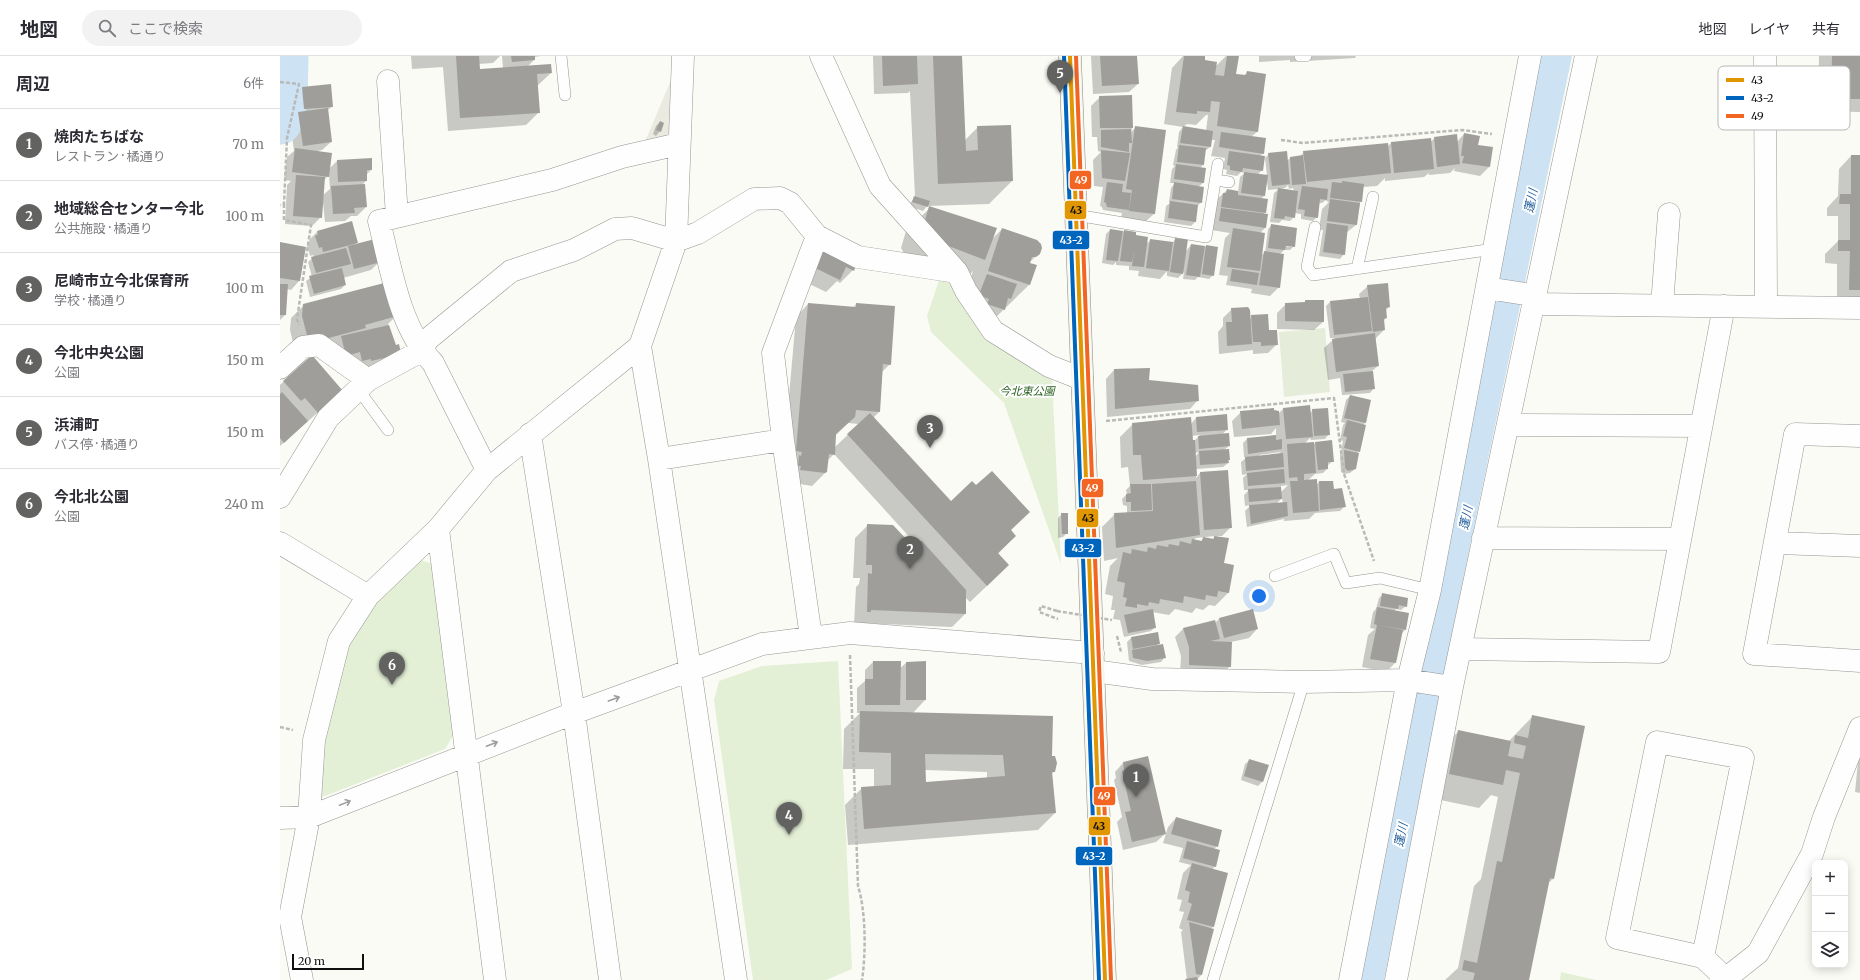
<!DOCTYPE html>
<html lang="ja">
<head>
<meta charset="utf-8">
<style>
  :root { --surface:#fff; --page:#f2f2f3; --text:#2b2b33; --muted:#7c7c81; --line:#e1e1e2; --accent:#626260 }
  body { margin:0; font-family:Merriweather,"Noto Sans JP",serif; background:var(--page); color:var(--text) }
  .controls { position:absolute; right:12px; bottom:12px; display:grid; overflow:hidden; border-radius:8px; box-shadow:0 2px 10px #0003 }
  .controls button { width:36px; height:36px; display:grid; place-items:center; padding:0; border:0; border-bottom:1px solid var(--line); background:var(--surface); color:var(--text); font:20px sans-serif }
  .scale { position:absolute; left:12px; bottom:10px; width:72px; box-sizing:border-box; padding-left:4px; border:2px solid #0f0f0f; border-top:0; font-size:11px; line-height:14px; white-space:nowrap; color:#0f0f0f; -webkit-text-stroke:3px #fff; paint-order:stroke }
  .you { position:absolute; left:979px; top:540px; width:14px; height:14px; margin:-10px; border:3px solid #fff; border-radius:50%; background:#1a73e8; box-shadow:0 0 0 6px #1a73e833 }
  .badge { display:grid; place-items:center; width:26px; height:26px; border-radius:50%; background:var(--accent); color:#fff; font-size:13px; font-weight:700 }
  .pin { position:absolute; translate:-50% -33px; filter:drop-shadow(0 1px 2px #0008) }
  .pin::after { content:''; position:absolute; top:21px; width:14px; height:12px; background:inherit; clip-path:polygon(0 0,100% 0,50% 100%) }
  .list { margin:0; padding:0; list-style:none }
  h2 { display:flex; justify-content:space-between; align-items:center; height:52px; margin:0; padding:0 16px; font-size:17px }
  h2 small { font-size:13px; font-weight:400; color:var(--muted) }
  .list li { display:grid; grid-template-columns:26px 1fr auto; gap:12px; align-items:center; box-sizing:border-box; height:72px; padding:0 16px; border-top:1px solid var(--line) }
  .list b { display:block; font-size:15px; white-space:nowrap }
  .list p { margin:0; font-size:13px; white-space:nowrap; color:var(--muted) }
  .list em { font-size:13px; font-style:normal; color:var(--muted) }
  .icon { flex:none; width:22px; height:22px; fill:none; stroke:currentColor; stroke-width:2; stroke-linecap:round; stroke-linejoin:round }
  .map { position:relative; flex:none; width:1580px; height:924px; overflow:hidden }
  header { display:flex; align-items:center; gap:24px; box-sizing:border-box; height:56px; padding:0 20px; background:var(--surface); border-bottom:1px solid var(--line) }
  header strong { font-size:19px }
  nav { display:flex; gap:22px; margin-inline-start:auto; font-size:14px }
  .search { width:280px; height:36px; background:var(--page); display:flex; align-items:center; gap:10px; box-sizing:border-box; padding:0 14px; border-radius:22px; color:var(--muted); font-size:15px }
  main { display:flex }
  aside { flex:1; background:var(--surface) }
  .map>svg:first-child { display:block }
</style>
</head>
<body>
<header>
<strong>地図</strong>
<div class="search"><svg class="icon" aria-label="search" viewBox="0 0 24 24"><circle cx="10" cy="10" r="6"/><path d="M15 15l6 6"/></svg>ここで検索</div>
<nav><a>地図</a><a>レイヤ</a><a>共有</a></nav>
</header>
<main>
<aside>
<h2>周辺<small>6件</small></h2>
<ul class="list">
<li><span class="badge">1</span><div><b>焼肉たちばな</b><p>レストラン · 橘通り</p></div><em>70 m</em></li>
<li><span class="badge">2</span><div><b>地域総合センター今北</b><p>公共施設 · 橘通り</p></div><em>100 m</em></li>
<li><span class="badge">3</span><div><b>尼崎市立今北保育所</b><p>学校 · 橘通り</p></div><em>100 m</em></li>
<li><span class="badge">4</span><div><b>今北中央公園</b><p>公園</p></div><em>150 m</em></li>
<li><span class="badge">5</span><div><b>浜浦町</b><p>バス停 · 橘通り</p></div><em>150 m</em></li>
<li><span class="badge">6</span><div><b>今北北公園</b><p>公園</p></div><em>240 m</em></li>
</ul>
</aside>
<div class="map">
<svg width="1580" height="924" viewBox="0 0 1580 924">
  <rect width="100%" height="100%" fill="#fbfbf5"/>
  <path fill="#e3f0d6" d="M660,221L675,224L772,320L781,508L724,347L651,276L647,260Z
    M133,502L153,508L176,675L165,693L40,742L39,682L67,584L96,540Z
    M558,605L572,913L546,924H473L434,644L439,625L482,610Z
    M1281,916L1316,924H1280Z"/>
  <path fill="#e6ecda" d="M1045,272L1050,336L1004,341L999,276Z"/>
  <path fill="#ebeae0" d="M391,24V83L364,88Z"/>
  <path fill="#cde3f4" d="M1261,0H1292L1174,567L1104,924H1079Z"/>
  <path fill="#0003" fill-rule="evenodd" d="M131,0H220L213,7L198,8L199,14L223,12L222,0H261L254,1V4L248,10L271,17L257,30L259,56L246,69L168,75L163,11L132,13Z
    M593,0H681L685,84L698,71L732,125L709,148L647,150L643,155L628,150L635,141L630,35L628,37L594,38Z
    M811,0H856L858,28L849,36L813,38Z
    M903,0H914L935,11L946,0H958L955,18L964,20L967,16L977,76L971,81L983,97L980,100L982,114L977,119L987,120L985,102L989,98L1007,105L1010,102L1020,101L1024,96L1108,90L1111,87L1150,83V86L1155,82L1177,86L1184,78L1197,90L1212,92L1209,111L1200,120L1174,115L1175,112L1170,117L1149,119V117L1144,121L1105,125V122L1097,130L1083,131L1076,169L1066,177L1064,198L1060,203L1039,200L1043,174L1039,173L1042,153L1049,146L1046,145L1047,143L1042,147H1039L1037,161L1033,165L1021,163V158L1014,157V161L1010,165L1002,164L999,167L990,166L994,137L999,133L988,134L987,125L984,140L981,143L985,156L983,159L985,172L980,177L981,199L985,197L988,173L992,169L1014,190L1010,194H1004L1000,198L999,231L990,240L971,237L972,233L946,229L948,220L939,219L945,182L950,177L931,174L934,146L947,134L958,136L960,121L965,117L961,116L957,120L946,118L947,114L943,113L945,102L931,100L935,84H931L930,91L925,95L923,109L920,112L923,127L918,131L921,146L917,151L915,166L911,170L884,166L886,150L890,147L889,146L891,132L895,127H890L892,113L895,110L893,109L896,94L898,91H897L899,76L903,71L926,75L928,59H926L916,69L907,68L903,71L884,68L892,12ZM1008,129L1009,133L1013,132L1014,135L1000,132H1005ZM1012,189V191L1001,190Z
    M979,0H1076L1075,2L1010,6V4L979,6Z
    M1539,0H1580V56L1538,55Z
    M22,32L52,50L47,55L51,86L42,94L38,95L49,113L57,105L91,114L86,119V125L81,130L86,151L77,160H71L65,165L45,166L43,146H42L41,161L32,170L5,168L7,129L11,125L4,124L7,101L14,95L10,66L15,60L14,40ZM49,119L50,133L42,140L44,124Z
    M820,41L852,72L851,76L856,71L874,158L865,166L841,163L842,157L823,154L822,151L820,150L823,131L814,130L813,104L821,96L818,95L817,81H812L811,50Z
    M380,66V75L376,80L373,78L376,70Z
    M1571,100H1580V247L1557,246V208L1545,207V198L1558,185V160H1547V152L1558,140L1559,113Z
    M650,152L712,183L722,173L757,199L749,207L750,228L715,262L685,238L693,215L681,227L626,201L621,192L626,175Z
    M830,174L841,178L844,175L855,180L866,188L871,184L892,187L896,183L906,195L911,189L923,193L926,190L933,219L929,223L918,221L915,224L903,223L904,216L898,222L887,220V215L880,223L858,220L859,215L849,214V210L836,209V206L833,209L822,207L826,178Z
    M38,175L77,186L73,190L100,205L91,214L63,222L65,229L61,233L30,241L26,225L32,221L28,206L34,201L33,199L30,200L27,189L30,186L29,184Z
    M0,187L25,191L19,225L11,234L6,233L5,259L0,264Z
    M538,195L573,214L560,227L557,225L546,236L519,223Z
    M1088,230L1109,251L1106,254V262L1103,265L1104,274L1095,283L1098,310L1092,315L1094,332L1090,337L1062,339L1060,322L1048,324L1044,292L1055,282H1050L1046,250L1050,246L1080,243L1079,238Z
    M528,248L573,252L576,248L610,308L602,316L599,356L593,362L671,446L730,475L735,480L718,498L711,526L690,546L685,541V558L672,571L580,567L574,569L576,531L579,528L580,522H573L575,482L588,469L628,486H634L554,398L547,405L546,416L532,430L508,426L503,408L516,261ZM568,367L579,368L554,392L556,379Z
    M1006,248L1043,266L1034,274L997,273V257Z
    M24,249L116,260L108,268L115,290L111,306L83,313L53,290L15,295L10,274L11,262Z
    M952,253L970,263L972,260L988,275L997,288L988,297L973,298V294L939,298L938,276L943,270V262Z
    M834,314L868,325L918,344L910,353L827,361L826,323Z
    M4,325L53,343L0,390V329Z
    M1070,340L1090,345L1085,367L1083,369L1075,413L1070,417L1064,418L1061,416L1060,399L1063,397L1061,396L1063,385L1060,384L1063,369L1065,367L1061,366L1066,344Z
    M1003,353L1030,357L1033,354L1049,378L1045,383L1031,384L1030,382L1024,388L1033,389L1036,386L1053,405L1047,410V413L1043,417L1035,418L1027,425L1036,430L1039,426L1053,434L1064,451L1060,455L1035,457L1029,463L1004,465V463L967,471L965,455L971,449L965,450L964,439L969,434H964L963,422L967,418L962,419L961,406L967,401H964L963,387L967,383L996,380V372L991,378L954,381L952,365L961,356L993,355L998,358ZM1001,396L998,398L979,401V399ZM1008,429L1001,436V430ZM1002,442L1003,448H996Z
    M916,362L947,373L942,379L949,390L944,394L949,404L948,407L943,411L916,413V422L920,417L951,471L942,480H937L943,508L953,510L948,537L935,550L929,549L923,554L916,552L912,557L895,553L889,559L872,556L875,571L871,575L844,581L840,564L833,563L835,554H831L833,540L825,538L830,510L838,502L824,505L822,471L835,458H847V450L843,449L842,443L847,438L846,434L850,430L848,411L841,412L840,381L853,368H911ZM920,379L914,385H912L911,380ZM919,396L915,401V397ZM935,480L932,484L923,483L920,486L913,485L916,482Z
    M782,458L787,477L783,481L778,482V462Z
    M1103,538L1126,550L1121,554L1116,553L1114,555L1125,574L1121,578L1115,607L1106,616L1082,611L1088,579L1095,573L1090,572L1093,556L1096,553L1099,542Z
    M939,563L977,573L969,582L951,586L950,610L942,619L900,618L901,600L895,581L904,572L935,567Z
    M877,577L879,587L876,591L885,601L881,606L862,609L849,605L847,586L851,582Z
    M593,606L619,613L626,607L645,644L632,658L771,701L774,715L772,718L775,757L758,774L568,789L565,749L582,732L594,731V713H563L564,673L580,657H577V632L585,625V614ZM645,714L707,716V722L645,727Z
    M1253,660L1273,823L1268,827L1248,924H1165L1178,912L1194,830L1201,823L1218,741L1211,739L1199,752L1146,741L1155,698L1179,675L1229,685Z
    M1580,701V737L1575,736L1578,706Z
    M970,704L982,726L978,730L961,724L965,708Z
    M843,707L885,778L876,786L843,794L837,766L842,761L834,724L836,722L835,716Z
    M896,762L937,790L934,793L935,810L932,814L933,871L930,873L933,874L921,919L917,924H907L901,876L903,874L899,872L904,856L899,855L902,844L897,843L903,817L911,809L899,806L903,792L883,787L888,771Z"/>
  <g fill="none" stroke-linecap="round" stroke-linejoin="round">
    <path stroke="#cde3f4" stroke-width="43" d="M0,67L6,45L7,0"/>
  </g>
  <path fill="#9f9e9a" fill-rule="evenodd" d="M176,0H199L200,13L271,8L272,17L257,18L260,57L180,62Z
    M231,0H255V4L232,6Z
    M602,0H637L638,28L603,30Z
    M653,0H682L686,95L698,94L697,70L731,69L733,125L658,128Z
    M820,0H857L859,28L822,30Z
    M904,0H925V4L937,6L935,19L944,20L947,0H959L956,18L966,19L967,15L986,18L978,76L937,70L940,46L931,45L930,56L917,55V58L896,56Z
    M1552,0H1580V43H1551Z
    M51,28L53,51L24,53L22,31Z
    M852,39L853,72H820L819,40Z
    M48,52L52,86L23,90L18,56Z
    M380,65L384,67L381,76L376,74Z
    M855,70L886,74L875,158L849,155L852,134L846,133Z
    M903,70L933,75L931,91L900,87Z
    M851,73L852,87H849V96L821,91V74Z
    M941,76L986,82L984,98L939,91Z
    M1184,77L1200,80L1198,89L1213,91L1210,111L1182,107L1184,100H1181Z
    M1177,78L1180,108L1157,111L1154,81Z
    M1151,82L1154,113L1114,117L1111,86Z
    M1108,87L1111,117L1027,126L1023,95Z
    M899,89L926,92L924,109L897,106Z
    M15,92L52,97L49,121L12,116Z
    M821,94L850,97L845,125L822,122Z
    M949,95L985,100L983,115L963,112L962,116L950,114V110L947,109Z
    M1007,95L1010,128L992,130L988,97Z
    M1023,99L1026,128L1012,129L1010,101Z
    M1571,99H1580V234H1569L1570,195H1558V184H1570V148H1559L1560,138H1571Z
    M92,102V114H87V125L58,126L57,104Z
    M896,108L926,112L924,127L894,123Z
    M964,116L988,119L985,140L961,137Z
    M16,119L45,121L42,162L13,160Z
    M1062,125L1084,128L1082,146L1050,142L1052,126L1062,127Z
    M827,126L843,128L842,136L851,137L849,154L827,151L826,147L824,146Z
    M894,126L924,131L922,147L892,143Z
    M85,128L87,151L74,152L75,157L53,158L51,130Z
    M1022,130L1048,133L1047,144L1040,143L1038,162L1024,160L1025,154L1018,153Z
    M998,132L1018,135L1015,162L1005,160L1004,163L994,162Z
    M947,133L958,135V139L988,143L986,157L941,151L943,137H946Z
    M634,140L650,145L648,151L632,146Z
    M1050,143L1080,147L1077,169L1047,165Z
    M890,145L918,149L916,166L888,162Z
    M649,150L717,172L705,204L653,184L644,168Z
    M941,152L988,158L986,172L939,165Z
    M72,165L78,187L43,196L42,191L39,192L35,180L38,178L37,175Z
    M1047,167L1068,170L1065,199L1043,196Z
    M991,168L1017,172L1015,191L1006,190L1005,194L988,192Z
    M722,172L757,184L761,188L762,192L760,198L756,201H752L750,207L757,209L750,229L708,215Z
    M953,172L985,177L980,215L947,211Z
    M830,173L843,175L838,205L826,204Z
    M844,174L856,176V179L868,181L864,211L852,210L854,195L852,206L840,205Z
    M895,182L908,183L903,218L890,216Z
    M95,183L101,206L74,213L68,190Z
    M870,183L893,186L889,215L866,212Z
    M0,186L26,191L20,225L0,222Z
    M911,188L925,190L920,221L906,219Z
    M926,189L938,191L934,220L922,218Z
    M66,192L71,208L36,217L31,201Z
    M547,193L577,207L574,215L566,211L560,224L531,210L537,194Z
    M984,195L1004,198L1000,232L979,229Z
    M62,212L66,229L34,238L29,220Z
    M952,213L979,217L977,229L950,225Z
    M707,218L737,228L731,243L728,242L725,254L707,248L709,243L701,240L702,237L700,236Z
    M108,226L117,260L85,269L86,272L45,283L44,278L28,283L22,260L23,248Z
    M1108,227L1110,251L1106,252L1107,262L1104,263L1105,274L1093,276L1087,229Z
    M0,228H8L6,259H0Z
    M1088,241L1092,275L1054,279L1050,245Z
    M1025,244H1044V266L1005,265V247L1025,246Z
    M528,247L576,251V247L615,250L611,309L603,308L600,356L576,354L575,361L556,378L555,399L549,398L547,416L545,417L520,414L521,410H518L519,399L521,400L522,396L516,395Z
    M968,251L970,254L972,288L947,290L946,266H952L951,252Z
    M988,258L989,274H997L998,289L981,290V286H973L971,259Z
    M109,269L116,289L119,288L121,298L91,305V303L82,305L80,296L66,300L61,280Z
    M1095,277L1099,310L1056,316L1052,283Z
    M32,299L63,335L38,357L25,342L21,345L3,325Z
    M870,312L869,324L918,329L919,345L835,353L834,313Z
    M1093,315L1095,333L1065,336L1063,318Z
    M2,336L28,365L4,387L0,382V338Z
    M1070,339L1091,344L1086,367L1064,362Z
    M1030,349L1033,381L1006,383L1003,352Z
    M994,352V354L999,355L1000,369L962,373L960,355Z
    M1048,352L1050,379L1034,380L1032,353Z
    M590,357L671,445L692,425L696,429L712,415L750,456L731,474L736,480L718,497L729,509L707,530L567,378Z
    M947,358L948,374L917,376L916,361Z
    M911,361L913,384H915L917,420L863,424L861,399H853L852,367Z
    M1067,364L1086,369L1080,396L1064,392L1067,381L1063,380Z
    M949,377L950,390L919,393L918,380Z
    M996,379V384L1002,383V393L968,398L967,382Z
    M1052,384L1054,406H1048V413L1038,414L1035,386Z
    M1034,386L1036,417L1024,418V424L1037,423L1039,455L1013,457L1010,425H1018L1017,421L1009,422L1007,388Z
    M949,393L950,404H948L949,407L920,409L919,395Z
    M1064,394L1079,397L1076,413L1068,415L1065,412Z
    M1003,397L1004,411L966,415L965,401Z
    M1004,413L1005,427L968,430L967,417Z
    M948,414L952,472L924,474L920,416Z
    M916,425L920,479L836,492L834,457L873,455L872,428Z
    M1039,425H1053L1054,433L1062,432L1066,451L1040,454Z
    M850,428H871L872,454L851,455V446H846V438L851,437Z
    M1001,431L1002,443L969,446L968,433Z
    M1007,446L1008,460L971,468L969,449Z
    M781,457H788V478H782Z
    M587,468L613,469L628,485H642L686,534V558L591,554V556H587L588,517L592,518V509H586Z
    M934,480L949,482L944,507L954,509L949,537L938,535L937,541L926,539L925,544L904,540L903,547L880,543L879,548L869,546L868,550L857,548V552L845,550L847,542L843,541L845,527L837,525L843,496L851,498L852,493L867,496L868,491L876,493L877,489L888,491L889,488L899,490L900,485L911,488L912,483L922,485L923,481L934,483Z
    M1102,537L1128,542L1127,551L1119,549L1118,553L1100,550Z
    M1097,551L1129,557L1126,574L1099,569L1123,574L1116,607L1090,603L1097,569L1094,568Z
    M873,553L876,572L848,577L844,559Z
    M973,553L978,573L944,582L939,562Z
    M935,564L940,583L930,585L952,586L951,611L909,609V591L903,572Z
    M878,576L880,588L853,593L851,581Z
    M883,588L886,602L867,605L853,602L852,594Z
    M593,605H621L620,649H585V623H593Z
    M646,605V644H626V606Z
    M580,655L773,660L772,700H775L777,707L775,716H772L776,757L584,773L581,731L611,729V697L579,696ZM645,698L723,699L725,720L646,726Z
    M1252,659L1305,670L1274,823L1270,822L1249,924H1193L1195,917L1182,914L1184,904L1197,907L1217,805L1222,806L1240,717L1226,714L1223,729L1169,718L1178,674L1231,685L1228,700L1243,703L1246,690L1234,687L1235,679L1248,682Z
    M868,700L886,778L852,786L845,756L851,755L842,715L844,714L843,706Z
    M969,703L989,709L983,726L964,720Z
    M896,761L942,774L938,791L891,778Z
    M907,785L940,794L936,811L903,802Z
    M912,807L948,817L934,871L907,864L912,848L908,846L910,836L905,834Z
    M909,866L934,873L922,919L916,918Z
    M917,921L918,924H906L905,923Z"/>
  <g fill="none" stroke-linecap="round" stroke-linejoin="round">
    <defs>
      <path id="lane" d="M281,0L285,39
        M1020,0H1026
        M936,124L949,126
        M796,159L926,181L938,108
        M1035,171L1027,211L1033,219L1214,193
        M1077,213L1093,141
        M78,333L108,374
        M995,520L1054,498L1066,527L1100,522L1150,534
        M933,924L1024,626"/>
      <path id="street" d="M541,0L600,130L677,216L686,235L713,275L769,310L802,323
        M1485,0L1486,250
        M108,25L117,160
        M1207,232L1245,238L1254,242
        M1253,248L1580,252
        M1382,249L1389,158
        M360,290L379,403L456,924
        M0,312L23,291L39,289L88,324
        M1228,369L1421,370
        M250,378L294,657L330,924
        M1580,380L1515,378L1474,598L1580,605
        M379,403L503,384
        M207,414L153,307C119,271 111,212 99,165L272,124L342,101L399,88
        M0,441L48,362L88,324L141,295L148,283L231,215L294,194L335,173L352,172L396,185L418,177L474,143L500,142L510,147L537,180L578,201L677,216
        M158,473L215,924
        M1203,482L1400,483
        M0,487L88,540
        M1495,487L1580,490
        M531,581L503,384L493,297L537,180
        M1180,593L1379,596L1444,250
        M814,615L872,623L1024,626L1128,624L1172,631
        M0,762L29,761L34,684L59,585L88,540L158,473L207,414L360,290L396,185L403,0
        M1423,901L1463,702L1377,686L1337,882L1423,901L1445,922
        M22,924L10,861L29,761L294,657L482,588L570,577L813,597
        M1070,924L1128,624L1150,534L1250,0
        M1116,924L1172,631L1306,0
        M1441,924L1454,916L1478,897L1532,798L1544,761L1580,672"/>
      <path id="secondary" d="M790,0L825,924"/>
    </defs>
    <use href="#lane" stroke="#959593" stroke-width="12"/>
    <use href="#street" stroke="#959593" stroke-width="23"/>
    <use href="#secondary" stroke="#8c8c89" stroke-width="23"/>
    <path stroke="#b9b9b8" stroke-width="2.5" stroke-dasharray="4 2" stroke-linecap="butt" d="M0,26L19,28L7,82L4,148L0,149
      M1001,84L1023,87L1182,74L1212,78
      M4,148V164L31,169L17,263L19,269
      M826,365L1054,342L1064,418L1094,505
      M777,555L761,550L759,556L778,563
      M837,580L841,596
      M570,599L578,830C586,855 586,898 582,924
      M0,671L13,674"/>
    <use href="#lane" stroke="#fefefe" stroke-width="11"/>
    <use href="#street" stroke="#fefefe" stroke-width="22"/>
    <use href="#secondary" stroke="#f5f4eb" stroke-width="22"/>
    <path stroke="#b9b9b8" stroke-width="2.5" stroke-dasharray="4 2" stroke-linecap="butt" d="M777,555L832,564"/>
    <defs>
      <path id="bus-1" d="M790,0L825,924"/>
      <path id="bus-2" d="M784,0L819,924"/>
      <path id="bus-3" d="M796,0L831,924"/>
    </defs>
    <use href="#bus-1" stroke="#fff" stroke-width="7"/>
    <use href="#bus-2" stroke="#fff" stroke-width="7"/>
    <use href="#bus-3" stroke="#fff" stroke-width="7"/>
    <use href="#bus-1" stroke="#e09702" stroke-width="4"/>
    <use href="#bus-2" stroke="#0065bd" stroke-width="4"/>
    <use href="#bus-3" stroke="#f26522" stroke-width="4"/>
  </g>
  <defs><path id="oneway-shaft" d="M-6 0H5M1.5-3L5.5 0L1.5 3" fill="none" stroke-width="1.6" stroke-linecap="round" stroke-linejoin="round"/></defs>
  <g stroke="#9e9e9e">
    <use href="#oneway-shaft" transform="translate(334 643) rotate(-20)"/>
    <use href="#oneway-shaft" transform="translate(212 688) rotate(-21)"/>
    <use href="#oneway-shaft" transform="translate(65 747) rotate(-22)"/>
  </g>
  <g text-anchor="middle" stroke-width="4" stroke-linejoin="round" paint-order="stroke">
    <g font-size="11" font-style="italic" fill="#2b6322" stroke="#fff">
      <text x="747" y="339">今北東公園</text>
    </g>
    <g font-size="12" font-style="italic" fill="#1f5b9a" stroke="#fff">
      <text transform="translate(1251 145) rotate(-78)" y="4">蓬川</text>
      <text transform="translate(1186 462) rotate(-78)" y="4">蓬川</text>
      <text transform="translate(1121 779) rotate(-78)" y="4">蓬川</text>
    </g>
  </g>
  <rect x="1438" y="10" width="132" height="64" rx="6" fill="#fff" stroke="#b7b7b7" stroke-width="1"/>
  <rect x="1446" y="22" width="18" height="4" fill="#e09702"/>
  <rect x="1446" y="40" width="18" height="4" fill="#0065bd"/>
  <rect x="1446" y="58" width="18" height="4" fill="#f26522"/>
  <g font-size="11" fill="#0f0f0f">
    <text x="1471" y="28">43</text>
    <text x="1471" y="46">43-2</text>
    <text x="1471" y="64">49</text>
  </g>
  <g stroke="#fff" stroke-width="1.5">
    <rect x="789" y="114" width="23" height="20" rx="4" fill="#f26522"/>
    <rect x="784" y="144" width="23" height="20" rx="4" fill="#e09702"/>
    <rect x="772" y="174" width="38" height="20" rx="4" fill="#0065bd"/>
    <rect x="801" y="422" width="23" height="20" rx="4" fill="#f26522"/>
    <rect x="796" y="452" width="23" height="20" rx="4" fill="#e09702"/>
    <rect x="784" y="482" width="38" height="20" rx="4" fill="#0065bd"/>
    <rect x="813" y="730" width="23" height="20" rx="4" fill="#f26522"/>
    <rect x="808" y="760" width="23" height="20" rx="4" fill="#e09702"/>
    <rect x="795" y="790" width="38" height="20" rx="4" fill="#0065bd"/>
  </g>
  <g font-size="11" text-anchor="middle" font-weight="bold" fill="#fff">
    <text x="801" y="128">49</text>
    <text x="791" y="188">43-2</text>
    <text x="812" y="436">49</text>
    <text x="803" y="496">43-2</text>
    <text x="824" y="744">49</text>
    <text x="814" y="804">43-2</text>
  </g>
  <g font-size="11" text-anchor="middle" font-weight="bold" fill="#111">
    <text x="796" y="158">43</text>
    <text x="808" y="466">43</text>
    <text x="819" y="774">43</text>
  </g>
</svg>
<div class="controls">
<button>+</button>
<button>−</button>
<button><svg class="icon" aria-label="layers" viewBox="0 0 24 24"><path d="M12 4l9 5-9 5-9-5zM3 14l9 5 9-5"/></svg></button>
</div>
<div class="scale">20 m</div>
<div class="you"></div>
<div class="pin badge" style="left:856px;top:741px">1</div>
<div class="pin badge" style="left:630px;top:513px">2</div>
<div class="pin badge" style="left:650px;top:392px">3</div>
<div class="pin badge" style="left:509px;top:779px">4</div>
<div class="pin badge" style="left:780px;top:37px">5</div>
<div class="pin badge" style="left:112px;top:629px">6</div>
</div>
</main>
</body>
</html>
